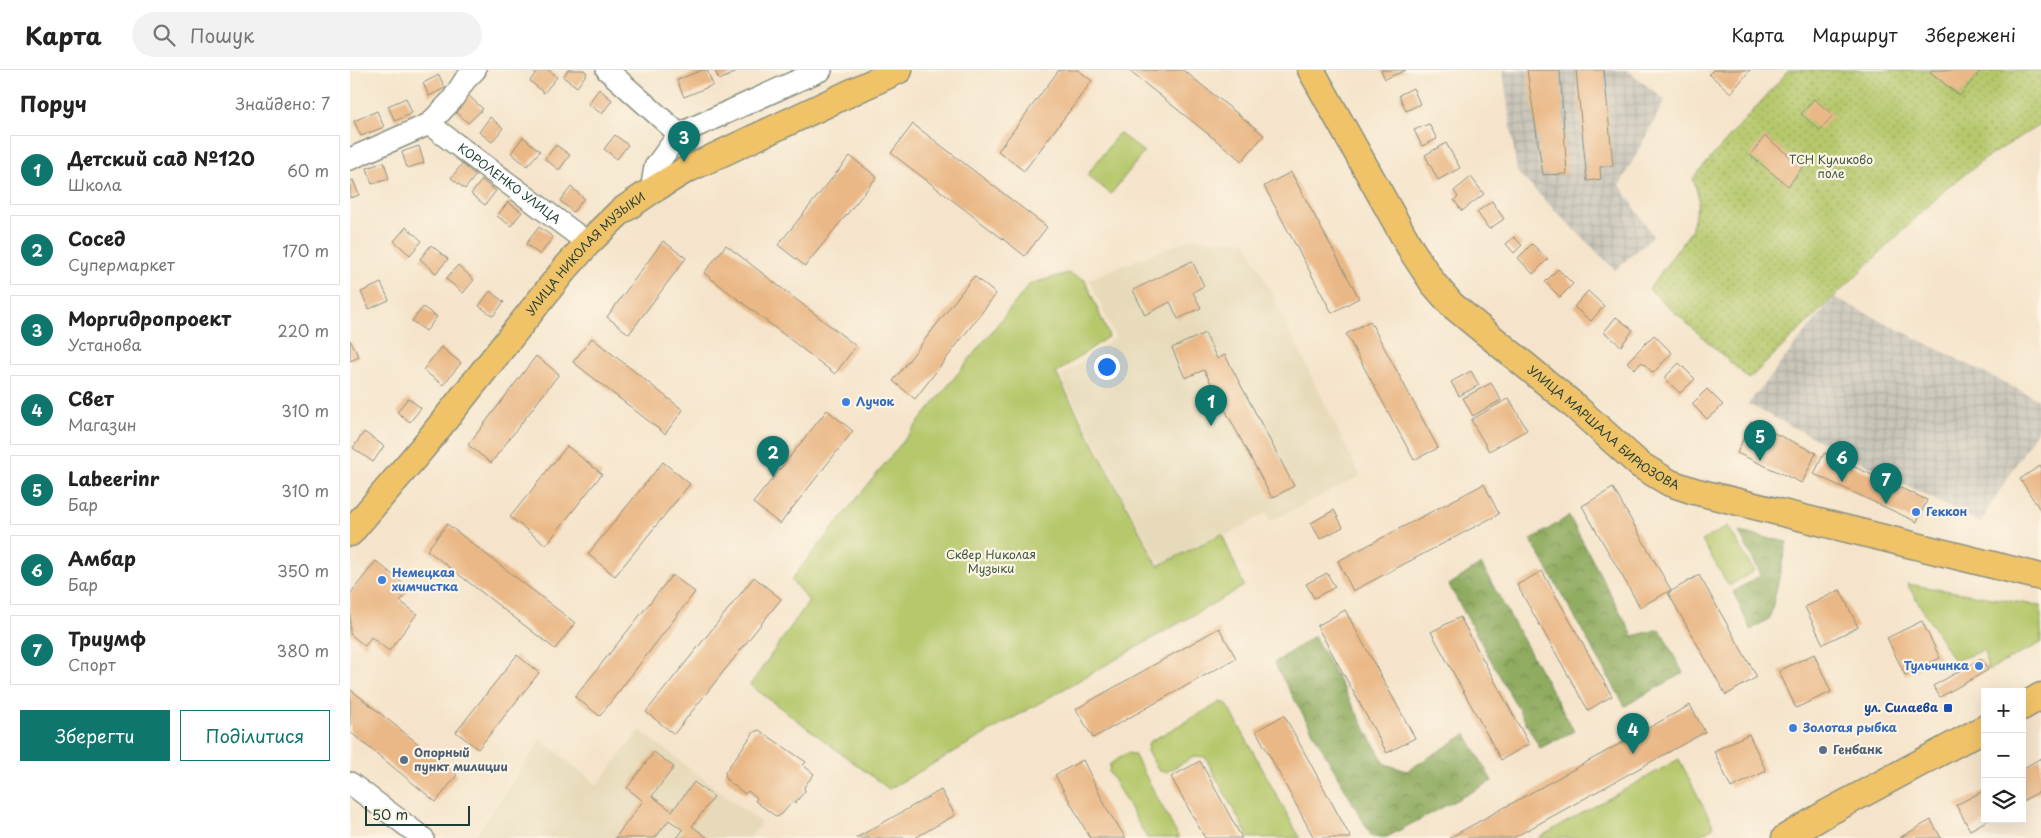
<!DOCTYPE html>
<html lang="uk">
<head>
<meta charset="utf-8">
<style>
  :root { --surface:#fff; --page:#f2f2f2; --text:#222; --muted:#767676; --line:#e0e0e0; --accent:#0f766e }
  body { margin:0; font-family:"Playpen Sans",sans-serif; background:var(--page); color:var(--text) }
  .controls { position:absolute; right:15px; bottom:15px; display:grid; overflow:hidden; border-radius:0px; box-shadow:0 5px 20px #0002 }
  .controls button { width:45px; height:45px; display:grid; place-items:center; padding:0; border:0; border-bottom:1px solid var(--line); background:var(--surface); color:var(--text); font:25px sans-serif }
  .scale { position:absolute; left:15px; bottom:12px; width:105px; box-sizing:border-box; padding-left:5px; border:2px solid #1f3d34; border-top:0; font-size:14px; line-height:18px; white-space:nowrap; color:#1f3d34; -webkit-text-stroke:4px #fcf5e5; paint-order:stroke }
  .you { position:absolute; left:756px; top:296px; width:18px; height:18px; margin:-12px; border:4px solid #fff; border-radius:50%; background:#1a73e8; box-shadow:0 0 0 8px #1a73e833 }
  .badge { display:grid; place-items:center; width:32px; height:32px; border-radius:50%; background:var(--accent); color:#fff; font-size:16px; font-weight:700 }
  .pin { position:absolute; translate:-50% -41px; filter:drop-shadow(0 1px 2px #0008) }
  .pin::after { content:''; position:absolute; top:26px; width:18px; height:15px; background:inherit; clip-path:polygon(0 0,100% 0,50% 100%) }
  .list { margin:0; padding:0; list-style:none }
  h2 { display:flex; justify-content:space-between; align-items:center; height:65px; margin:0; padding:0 20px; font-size:21px }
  h2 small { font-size:16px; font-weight:400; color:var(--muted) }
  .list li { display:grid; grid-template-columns:32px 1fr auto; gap:15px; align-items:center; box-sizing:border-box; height:70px; margin:0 10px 10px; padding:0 10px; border:1px solid var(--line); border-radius:0px }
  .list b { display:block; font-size:19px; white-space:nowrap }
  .list p { margin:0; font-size:16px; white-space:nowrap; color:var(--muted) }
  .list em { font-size:16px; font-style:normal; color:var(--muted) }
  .actions { display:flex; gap:10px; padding:15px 20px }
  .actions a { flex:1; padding:11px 0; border:1px solid var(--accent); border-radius:0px; text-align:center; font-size:18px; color:var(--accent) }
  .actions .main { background:var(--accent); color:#fff }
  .icon { flex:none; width:28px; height:28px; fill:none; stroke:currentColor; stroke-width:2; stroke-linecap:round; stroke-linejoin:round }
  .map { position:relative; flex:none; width:1691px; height:768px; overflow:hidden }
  header { display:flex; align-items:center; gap:30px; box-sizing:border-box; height:70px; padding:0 25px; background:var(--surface); border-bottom:1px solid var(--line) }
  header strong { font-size:24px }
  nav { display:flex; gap:28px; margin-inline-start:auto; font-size:18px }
  .search { width:350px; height:45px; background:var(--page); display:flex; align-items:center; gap:12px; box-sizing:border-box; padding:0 18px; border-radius:28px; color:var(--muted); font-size:19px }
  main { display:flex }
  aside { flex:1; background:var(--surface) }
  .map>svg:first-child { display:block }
</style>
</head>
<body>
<header>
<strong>Карта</strong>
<div class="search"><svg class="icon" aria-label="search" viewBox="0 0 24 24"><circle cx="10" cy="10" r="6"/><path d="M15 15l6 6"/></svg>Пошук</div>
<nav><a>Карта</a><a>Маршрут</a><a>Збережені</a></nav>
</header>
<main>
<aside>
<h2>Поруч<small>Знайдено: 7</small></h2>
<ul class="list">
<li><span class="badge">1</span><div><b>Детский сад №120</b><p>Школа</p></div><em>60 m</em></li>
<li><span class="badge">2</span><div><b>Сосед</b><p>Супермаркет</p></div><em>170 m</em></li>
<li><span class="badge">3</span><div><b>Моргидропроект</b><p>Установа</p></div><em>220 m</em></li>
<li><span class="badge">4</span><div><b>Свет</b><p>Магазин</p></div><em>310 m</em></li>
<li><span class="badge">5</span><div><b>Labeerinr</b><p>Бар</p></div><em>310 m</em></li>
<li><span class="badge">6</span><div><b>Амбар</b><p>Бар</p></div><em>350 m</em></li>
<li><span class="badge">7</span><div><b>Триумф</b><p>Спорт</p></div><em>380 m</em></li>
</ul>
<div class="actions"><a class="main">Зберегти</a><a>Поділитися</a></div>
</aside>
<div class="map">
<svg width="1691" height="768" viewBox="0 0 1691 768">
  <defs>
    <pattern id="industrial-grid" width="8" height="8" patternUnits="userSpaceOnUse" patternTransform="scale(1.25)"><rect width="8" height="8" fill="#c8c4b8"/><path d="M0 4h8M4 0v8" fill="none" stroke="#aba99f"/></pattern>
    <pattern id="forest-crowns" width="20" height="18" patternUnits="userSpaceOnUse" patternTransform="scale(1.25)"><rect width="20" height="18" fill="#90ac60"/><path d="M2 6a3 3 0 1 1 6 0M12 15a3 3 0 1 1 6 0" fill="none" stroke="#758d50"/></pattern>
    <pattern id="garden-dots" width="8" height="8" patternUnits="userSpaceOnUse" patternTransform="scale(1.25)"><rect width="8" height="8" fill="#b6c86c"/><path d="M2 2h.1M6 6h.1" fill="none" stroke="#93a45a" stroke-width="1.8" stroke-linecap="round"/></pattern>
  </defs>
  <rect width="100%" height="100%" fill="#fcf5e5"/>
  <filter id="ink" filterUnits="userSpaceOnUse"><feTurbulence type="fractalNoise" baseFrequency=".02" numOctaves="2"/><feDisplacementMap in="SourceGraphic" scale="10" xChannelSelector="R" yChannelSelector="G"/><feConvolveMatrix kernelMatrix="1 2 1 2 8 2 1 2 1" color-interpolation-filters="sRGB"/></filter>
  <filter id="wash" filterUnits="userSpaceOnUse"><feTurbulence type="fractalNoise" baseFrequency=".0096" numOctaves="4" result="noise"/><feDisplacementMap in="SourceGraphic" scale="20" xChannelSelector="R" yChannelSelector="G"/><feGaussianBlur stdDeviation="1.12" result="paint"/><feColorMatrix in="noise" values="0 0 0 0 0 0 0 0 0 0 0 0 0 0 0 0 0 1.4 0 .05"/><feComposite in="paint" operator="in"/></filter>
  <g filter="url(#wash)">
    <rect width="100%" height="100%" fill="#f5e4cb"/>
    <path fill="#e7daba" d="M840,169L896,171L1010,406L921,451L916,443L813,502L711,307L765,267L739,209Z
      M290,660L411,753L400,768H124L191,670L247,715Z"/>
    <path fill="url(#industrial-grid)" d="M1153,0H1277L1315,30L1270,115L1303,166L1265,200L1167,102Z
      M1484,227L1691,331V354L1630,453L1398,334Z"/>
    <path fill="#b6c86c" stroke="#6a8250" d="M769,63L794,82L761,124L737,105Z
      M718,203L735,210L759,266L706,303L808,496L872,464L894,516L539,719L400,615L459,531L441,510L680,214Z
      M1378,456L1404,501L1379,516L1352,471Z
      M1557,514L1691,536V573L1638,600L1634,580L1604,591Z
      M871,632L877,634L950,768H899L855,687L846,686L816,702L809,701L797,681L799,672Z
      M777,683L784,684L829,768H797L759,702L760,694Z
      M1329,689L1364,757L1344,768H1188Z"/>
    <path fill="url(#forest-crowns)" stroke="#58744a" d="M1219,446L1283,566L1310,559L1333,603L1275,636L1181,470Z
      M1389,462L1437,472L1420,548L1401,560L1383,522L1411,505Z
      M1131,494L1224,661L1190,678L1099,515Z
      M964,566L1035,694L1057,701L1116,664L1142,711L1037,767H1022L924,593Z"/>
    <path fill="url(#garden-dots)" stroke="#6a8250" d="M1439,0H1691V54L1636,88L1597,118L1399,309L1299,219L1341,161L1349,129L1343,108Z"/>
    <g id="blocks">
      <path fill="#eab886" d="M188,0H199L207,7L194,23L180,11Z
        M218,0H234L237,3L227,17L213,7Z
        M352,0H357L363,15L334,27L327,10Z
        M365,0H384L385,3L369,10Z
        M709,0H728L742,11L674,101L648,81Z
        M778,0H833L914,65L892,91Z
        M1031,0H1056L1035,9Z
        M1177,0H1210L1217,104L1193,105Z
        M1226,0H1254L1263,96L1250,97L1251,109L1237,111Z
        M1363,0H1400L1381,23L1359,4Z
        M1582,0H1631L1610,26L1580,2Z
        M89,5L95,18L79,26L73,13Z
        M1063,18L1070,34L1056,41L1049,25Z
        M249,19L262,30L252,44L238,34Z
        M117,24L133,39L118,53L103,39Z
        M56,28L62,43L45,51L38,36Z
        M1464,29L1483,45L1470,60L1451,44Z
        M27,41L34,57L11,66L4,51Z
        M140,47L153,58L142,72L129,62Z
        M563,54L697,157L675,186L541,83Z
        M1079,54L1087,69L1072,76L1064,60Z
        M265,65L278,75L267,89L254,79Z
        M1415,66L1453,97L1438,116L1400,85Z
        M173,67L190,81L177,96L161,83Z
        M1096,73L1110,98L1088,110L1075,85Z
        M206,75L220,85L209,100L195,89Z
        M69,76L74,93L57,98L52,82Z
        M500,86L527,107L455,196L428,175Z
        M34,92L39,109L22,114L17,98Z
        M112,94L126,105L115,119L101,108Z
        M941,102L1009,228L982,243L914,116Z
        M1121,107L1134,124L1112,141L1104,130L1108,127L1104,121Z
        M3,110L9,125L0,128V111Z
        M132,110L146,121L135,135L121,124Z
        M221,117L234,128L223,142L210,131Z
        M1142,131L1154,149L1139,159L1127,142Z
        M158,132L172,142L161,156L147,146Z
        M56,157L72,171L60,185L44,171Z
        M189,157L203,167L190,185L176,174Z
        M1164,167L1172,175L1164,183L1156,174Z
        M313,171L336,188L279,264L257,247Z
        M1182,174L1198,189L1183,204L1168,188Z
        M81,175L98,189L86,203L70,189Z
        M376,175L506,276L485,304L354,203Z
        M842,191L854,216L843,222L851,238L828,249L820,232L795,245L783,220Z
        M108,195L124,210L113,223L96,209Z
        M1208,199L1223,214L1210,227L1195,212Z
        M624,206L646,224L565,329L543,311Z
        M31,213L39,230L19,239L11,222Z
        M140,221L154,232L143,246L129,236Z
        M1238,221L1254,236L1241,251L1224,237Z
        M73,237L87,247L76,261L62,251Z
        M1266,247L1283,260L1271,276L1254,262Z
        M1020,251L1088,378L1064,390L996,264Z
        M855,263L867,289L875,285L944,416L922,428L854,300L835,308L822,278Z
        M1304,265L1322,283L1303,303L1292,292L1284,299L1277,292Z
        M242,268L333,340L315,364L223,292Z
        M0,270L9,287L0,291Z
        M91,277L111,293L93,315L73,300Z
        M186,286L209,304L141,393L118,375Z
        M1329,293L1345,309L1330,323L1314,308Z
        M1121,301L1129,315L1109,326L1101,312Z
        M1141,313L1151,330L1123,346L1113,328Z
        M1357,319L1373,335L1357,349L1342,334Z
        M58,328L71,338L60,352L47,342Z
        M1159,328L1177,360L1139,381L1121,350Z
        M477,340L503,361L430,454L403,433Z
        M1401,352L1466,383L1452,413L1387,383Z
        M14,362L34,376L23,392L3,378Z
        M217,376L252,404L196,475L160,447Z
        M1474,383L1577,430L1567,452L1464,404Z
        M313,392L340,414L265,506L238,484Z
        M1691,395V441L1670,409Z
        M1134,414L1149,444L1003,521L988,491Z
        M1263,418L1321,520L1290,537L1232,436Z
        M984,440L993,457L970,469L961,453Z
        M97,454L225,553L205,579L77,480Z
        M26,491L60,519L50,531L67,544L39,581L21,567L15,576L0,564V524Z
        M1192,501L1262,626L1238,640L1167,515Z
        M977,503L985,517L964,528L956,514Z
        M322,505L345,522L250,646L225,627Z
        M1349,505L1407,607L1376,625L1318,523Z
        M404,507L431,529L324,664L296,642Z
        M1490,520L1508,557L1473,574L1455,537Z
        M995,540L1065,668L1037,683L967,556Z
        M1110,547L1179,674L1151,690L1081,562Z
        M1572,551L1590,588L1555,605L1537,568Z
        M869,558L886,588L743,668L726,639Z
        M1464,584L1481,622L1446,638L1429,601Z
        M167,585L189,603L128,679L106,662Z
        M1631,589L1638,600L1590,627L1583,616Z
        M0,619L107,705L86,732L0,662Z
        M1340,635L1355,662L1163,768H1099Z
        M934,645L1001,768H964L916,679L906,661Z
        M409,660L456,692L453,695L464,704L454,717L455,721L445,733L442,732L432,744L427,747L405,731L407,728L398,721L395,724L376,709L375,702L404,662Z
        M1399,664L1416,701L1381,718L1364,681Z
        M304,682L324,697L302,726L322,741L344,712L364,727L342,756L358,768H327L333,760L319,750L305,768H265L293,731L277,718Z
        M1691,688V721L1672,731V699Z
        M733,690L758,741L776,768H740L705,705Z
        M850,691L892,768H855L846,752L821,707Z
        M591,720L605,745L565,768H506Z
        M1635,720V749H1640L1620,760L1606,735Z
        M1581,750L1591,768H1549Z"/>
    </g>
  </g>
  <g filter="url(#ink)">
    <use href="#blocks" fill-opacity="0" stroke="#8a9080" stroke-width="1"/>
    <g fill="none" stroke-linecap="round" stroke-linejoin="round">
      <defs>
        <g id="minor">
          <path d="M257,0L329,64"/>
          <path id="s1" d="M79,54L238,173"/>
          <path d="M0,89L79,54L102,30L115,10L125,0"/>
          <path d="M301,121L305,97L329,64L471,0"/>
          <path d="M0,713L73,768"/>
        </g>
        <g id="major">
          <path id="s2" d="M961,0L1062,181L1083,213L1102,235L1220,332L1290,395L1320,413L1344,421L1691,507"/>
          <path id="s3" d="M0,463L74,376L214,200L238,173L270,142L301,121L334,101L549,0"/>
          <path d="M1672,637L1691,626"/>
          <path d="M1435,768L1477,743L1635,658"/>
        </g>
      </defs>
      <use href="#minor" stroke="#8a9080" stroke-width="24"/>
      <use href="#major" stroke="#8a9080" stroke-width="29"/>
      <use href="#minor" stroke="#fff" stroke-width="21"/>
      <use href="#major" stroke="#f1c369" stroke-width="26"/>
    </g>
  </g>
  <g fill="#3f7fe0" stroke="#fcf5e5" stroke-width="2">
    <circle cx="496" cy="332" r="5"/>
    <circle cx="1566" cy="442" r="5"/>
    <circle cx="32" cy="510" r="5"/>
    <circle cx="1629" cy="596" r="5"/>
    <circle cx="1443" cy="658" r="5"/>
  </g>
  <rect fill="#1a4fb4" stroke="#fcf5e5" stroke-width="2" x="1593" y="633" width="10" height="10" rx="2.5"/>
  <g fill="#5c6f8a" stroke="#fcf5e5" stroke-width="2">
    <circle cx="1473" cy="680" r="5"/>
    <circle cx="54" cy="690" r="5"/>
  </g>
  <g text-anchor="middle" stroke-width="4.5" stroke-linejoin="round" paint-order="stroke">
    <g font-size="12" fill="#3d593f" stroke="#fcf5e5">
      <text x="1481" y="94">ТСН Куликово<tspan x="1481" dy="14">поле</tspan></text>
      <text x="641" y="489">Сквер Николая<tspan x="641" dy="14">Музыки</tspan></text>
    </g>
    <g font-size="12" fill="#1f3d34" stroke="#fcf5e5">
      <text dy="4" stroke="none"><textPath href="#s1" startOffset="100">КОРОЛЕНКО УЛИЦА</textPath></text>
      <text dy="4" stroke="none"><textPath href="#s3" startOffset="366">УЛИЦА НИКОЛАЯ МУЗЫКИ</textPath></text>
      <text dy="4" stroke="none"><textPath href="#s2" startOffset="470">УЛИЦА МАРШАЛА БИРЮЗОВА</textPath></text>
    </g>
    <g font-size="12" font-weight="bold" fill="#366cbe" stroke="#fcf5e5" text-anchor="start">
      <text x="506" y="336">Лучок</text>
      <text x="1576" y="446">Геккон</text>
      <text x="42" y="507">Немецкая<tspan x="42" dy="14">химчистка</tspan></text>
      <text x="1619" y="600" text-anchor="end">Тульчинка</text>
      <text x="1453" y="662">Золотая рыбка</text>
    </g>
    <g font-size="12" font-weight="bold" fill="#164399" stroke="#fcf5e5" text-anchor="end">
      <text x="1588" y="642">ул. Силаева</text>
    </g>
    <g font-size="12" font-weight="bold" fill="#4e5e75" stroke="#fcf5e5" text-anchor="start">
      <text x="1483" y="684">Генбанк</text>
      <text x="64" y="687">Опорный<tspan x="64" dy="14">пункт милиции</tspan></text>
    </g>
  </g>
</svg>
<div class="controls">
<button>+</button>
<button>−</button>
<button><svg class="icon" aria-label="layers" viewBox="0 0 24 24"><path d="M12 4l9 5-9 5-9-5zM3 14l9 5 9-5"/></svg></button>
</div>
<div class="scale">50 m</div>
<div class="you"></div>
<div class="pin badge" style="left:861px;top:356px">1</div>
<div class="pin badge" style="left:423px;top:407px">2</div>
<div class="pin badge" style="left:334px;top:92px">3</div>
<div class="pin badge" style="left:1283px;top:684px">4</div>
<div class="pin badge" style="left:1410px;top:391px">5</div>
<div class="pin badge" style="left:1492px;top:412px">6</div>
<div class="pin badge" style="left:1536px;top:434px">7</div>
</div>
</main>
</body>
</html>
